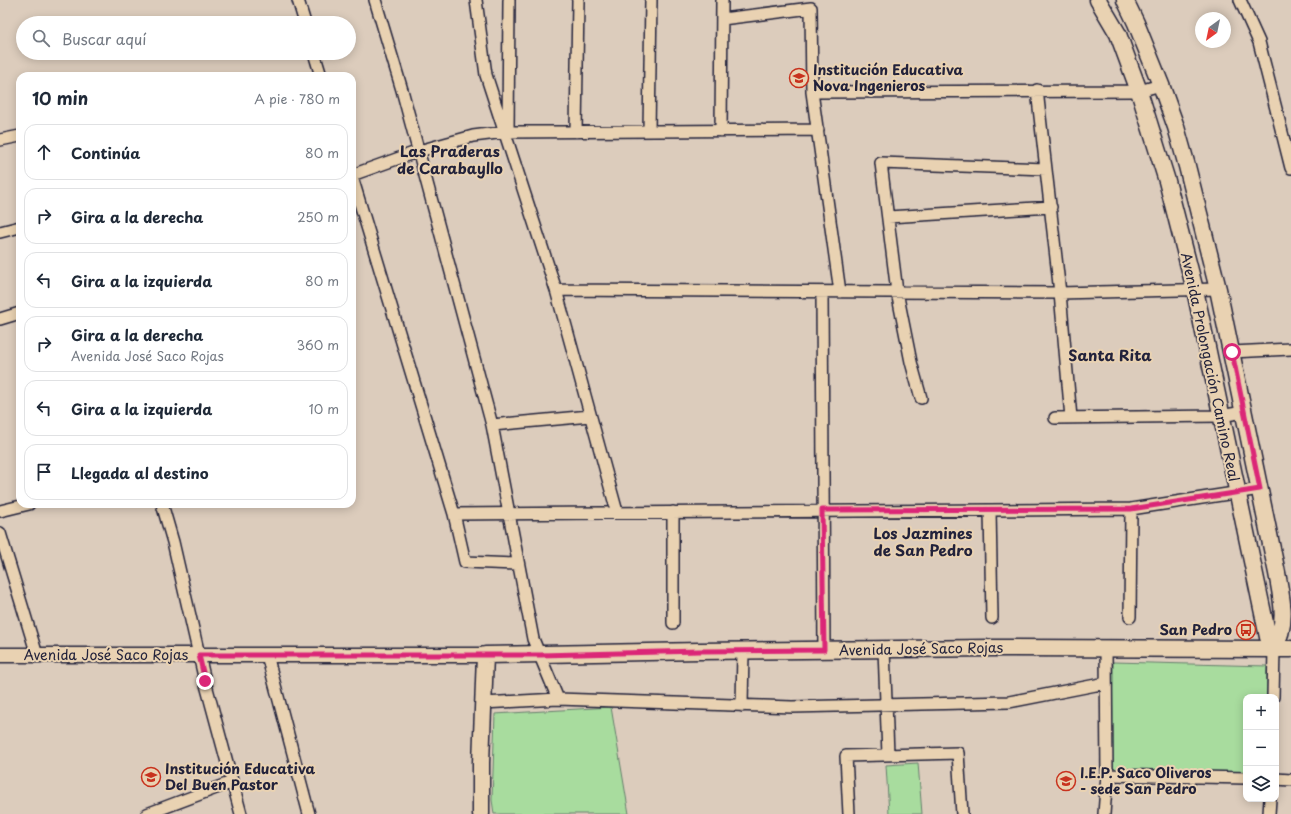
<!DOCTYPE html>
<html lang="es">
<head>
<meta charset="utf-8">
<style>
  :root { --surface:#fff; --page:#f6f6f7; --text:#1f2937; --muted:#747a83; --line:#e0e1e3 }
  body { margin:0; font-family:"Playpen Sans",sans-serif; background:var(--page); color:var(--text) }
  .controls { position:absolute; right:12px; bottom:12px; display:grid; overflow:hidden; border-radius:8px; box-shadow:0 2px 10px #0003 }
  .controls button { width:36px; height:36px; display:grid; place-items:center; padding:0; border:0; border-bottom:1px solid var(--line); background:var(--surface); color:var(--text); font:20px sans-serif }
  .compass { position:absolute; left:1195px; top:12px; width:36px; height:36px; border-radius:50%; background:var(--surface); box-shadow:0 2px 10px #0003; rotate:213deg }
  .stop { position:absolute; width:12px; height:12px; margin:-9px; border:3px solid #db2777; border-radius:50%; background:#fff }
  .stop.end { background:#db2777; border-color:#fff; box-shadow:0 1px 4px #0008 }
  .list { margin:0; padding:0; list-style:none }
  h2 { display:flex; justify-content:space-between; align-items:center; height:52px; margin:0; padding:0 16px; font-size:17px }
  h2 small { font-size:13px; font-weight:400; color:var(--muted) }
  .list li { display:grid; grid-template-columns:26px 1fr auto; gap:12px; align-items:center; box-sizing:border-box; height:56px; margin:0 8px 8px; padding:0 8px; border:1px solid var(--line); border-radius:12px }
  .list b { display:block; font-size:15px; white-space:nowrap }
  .list p { margin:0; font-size:13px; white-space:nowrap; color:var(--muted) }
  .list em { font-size:13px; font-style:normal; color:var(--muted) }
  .icon { flex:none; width:22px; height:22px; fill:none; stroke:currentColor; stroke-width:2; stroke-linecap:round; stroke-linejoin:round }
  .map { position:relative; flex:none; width:1291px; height:814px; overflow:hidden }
  .search { position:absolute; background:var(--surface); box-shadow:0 2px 10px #0003; left:16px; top:16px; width:340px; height:44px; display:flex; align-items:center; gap:10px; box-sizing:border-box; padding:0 14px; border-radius:22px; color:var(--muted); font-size:15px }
  .panel { position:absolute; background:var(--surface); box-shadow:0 2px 10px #0003; left:16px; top:72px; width:340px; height:436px; border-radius:12px }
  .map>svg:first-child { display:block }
</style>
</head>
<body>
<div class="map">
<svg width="1291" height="814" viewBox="0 0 1291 814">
  <rect width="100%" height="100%" fill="#dcccbc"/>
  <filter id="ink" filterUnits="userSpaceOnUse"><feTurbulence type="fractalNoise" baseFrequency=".025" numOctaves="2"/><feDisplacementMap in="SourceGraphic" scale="8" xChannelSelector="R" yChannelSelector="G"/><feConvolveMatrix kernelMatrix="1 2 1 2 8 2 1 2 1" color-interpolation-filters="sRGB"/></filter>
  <g filter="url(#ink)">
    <path fill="#a8dc9e" stroke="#657f6c" d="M1113,662L1267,666V697H1246V774L1111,770Z
      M611,707L629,814H494L492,800L495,714Z
      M918,763L922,814H889L886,765Z"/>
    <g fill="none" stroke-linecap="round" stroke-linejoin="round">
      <defs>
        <path id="minor" d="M298,0L305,23
          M375,0L402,90L492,425L533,639L558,699
          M476,0L486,75L556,290L617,512
          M1240,0L1259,42L1291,168
          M722,19L811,8L812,92L840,292
          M314,53L321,76
          M1037,90L1060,293L1071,418
          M812,92L1139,91L1161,85
          M649,131L651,0
          M721,131L722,0
          M508,132L509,0
          M576,132L578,0
          M0,140L20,136
          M352,175L419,151L473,136L505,132L818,130
          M352,177L454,514L465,562L518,564
          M888,217L1051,207
          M0,232L20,227
          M556,290L1060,293L1218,289
          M822,292L824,650
          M0,319L20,313
          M1232,352L1291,349
          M921,398L911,362L897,292L881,163L1046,169
          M1055,418L1220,416L1244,412
          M492,425L590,416
          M162,504L173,542L205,681L241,814
          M990,510L992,618
          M0,511L29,504
          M673,512V623
          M454,514L1131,509L1260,489
          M0,533L37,655
          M1130,617L1131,509
          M884,649L888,755
          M267,655L309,814
          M1273,697L1274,649
          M483,703L558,699L792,707L1009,702L1106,683
          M742,706L743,651
          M1107,775L1246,778
          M1276,779L1291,780
          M147,814L232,782
          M849,814L846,756L958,753L962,814
          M1104,814L1107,775L1106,648
          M1269,814L1270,799"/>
        <path id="tertiary" d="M0,655H485"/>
        <path id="secondary" d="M1098,0L1118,34L1139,91L1167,181L1195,290L1268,637L1274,649
          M1125,0L1136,23L1161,85L1176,127L1187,166L1218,289L1277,573C1282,601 1288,622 1274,649
          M481,814V763L485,655L700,651L992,648L1291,649"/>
      </defs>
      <use href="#minor" stroke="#22223b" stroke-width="14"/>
      <use href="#tertiary" stroke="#22223b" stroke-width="17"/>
      <use href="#secondary" stroke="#22223b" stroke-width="19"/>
      <use href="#minor" stroke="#e9d2b2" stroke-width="11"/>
      <use href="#tertiary" stroke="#e9d2b2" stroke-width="14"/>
      <use href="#secondary" stroke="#e9d2b2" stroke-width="16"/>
    </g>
  </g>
  <g fill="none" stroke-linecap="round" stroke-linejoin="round" filter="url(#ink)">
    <path stroke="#db2777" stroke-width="5" d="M205,681L199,655H540L700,651L824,650L822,510L1131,509L1260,489L1232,352"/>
  </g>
  <defs>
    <symbol id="school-ring" viewBox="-11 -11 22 22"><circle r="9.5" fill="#e9d2b2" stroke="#c8321e" stroke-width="1.5"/><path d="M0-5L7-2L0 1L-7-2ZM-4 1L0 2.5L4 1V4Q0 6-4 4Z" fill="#c8321e"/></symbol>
    <symbol id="bus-ring" viewBox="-11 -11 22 22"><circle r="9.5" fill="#e9d2b2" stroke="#c8321e" stroke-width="1.5"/><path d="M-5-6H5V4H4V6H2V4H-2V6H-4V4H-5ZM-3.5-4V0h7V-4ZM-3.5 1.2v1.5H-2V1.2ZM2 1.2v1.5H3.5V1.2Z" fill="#c8321e"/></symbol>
  </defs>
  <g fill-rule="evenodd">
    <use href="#school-ring" x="788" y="67" width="22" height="22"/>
    <use href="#bus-ring" x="1235" y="619" width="22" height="22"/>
    <use href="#school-ring" x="140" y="766" width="22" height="22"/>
    <use href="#school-ring" x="1055" y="770" width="22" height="22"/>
  </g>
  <g text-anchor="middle" stroke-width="4" stroke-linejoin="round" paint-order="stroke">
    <g font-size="14" font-weight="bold" fill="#22223b" stroke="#e9d2b2" text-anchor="start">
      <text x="813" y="75">Institución Educativa<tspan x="813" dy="16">Nova Ingenieros</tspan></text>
      <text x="1232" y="635" text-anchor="end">San Pedro</text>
      <text x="165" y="774">Institución Educativa<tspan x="165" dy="16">Del Buen Pastor</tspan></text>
      <text x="1080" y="778">I.E.P. Saco Oliveros<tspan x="1080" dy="16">- sede San Pedro</tspan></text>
    </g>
    <g font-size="14" fill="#22223b" stroke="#e9d2b2">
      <text transform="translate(1210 367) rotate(78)" y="5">Avenida Prolongación Camino Real</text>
      <text transform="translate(921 649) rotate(-1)" y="5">Avenida José Saco Rojas</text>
      <text x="106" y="660">Avenida José Saco Rojas</text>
    </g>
    <g font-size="15" font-weight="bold" fill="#22223b" stroke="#e9d2b2">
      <text x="450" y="157">Las Praderas<tspan x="450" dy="17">de Carabayllo</tspan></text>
      <text x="1110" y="361">Santa Rita</text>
      <text x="923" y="539">Los Jazmines<tspan x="923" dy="17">de San Pedro</tspan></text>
    </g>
  </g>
</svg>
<div class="controls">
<button>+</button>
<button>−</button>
<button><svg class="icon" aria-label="layers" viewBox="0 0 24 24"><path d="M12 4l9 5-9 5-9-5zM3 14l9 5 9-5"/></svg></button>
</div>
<svg class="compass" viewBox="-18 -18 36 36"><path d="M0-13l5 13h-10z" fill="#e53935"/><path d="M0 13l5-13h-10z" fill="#747a83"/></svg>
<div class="stop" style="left:1232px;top:352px"></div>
<div class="stop end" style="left:205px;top:681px"></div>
<div class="search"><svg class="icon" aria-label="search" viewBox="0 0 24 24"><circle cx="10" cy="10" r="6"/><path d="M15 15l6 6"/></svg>Buscar aquí</div>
<section class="panel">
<h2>10 min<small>A pie · 780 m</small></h2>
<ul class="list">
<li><svg class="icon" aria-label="ahead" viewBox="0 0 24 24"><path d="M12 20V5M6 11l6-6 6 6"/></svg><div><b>Continúa</b></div><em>80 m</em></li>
<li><svg class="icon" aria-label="right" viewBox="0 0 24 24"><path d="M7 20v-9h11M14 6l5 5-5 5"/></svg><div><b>Gira a la derecha</b></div><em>250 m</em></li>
<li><svg class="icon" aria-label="left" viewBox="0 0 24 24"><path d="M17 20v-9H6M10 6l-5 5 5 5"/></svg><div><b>Gira a la izquierda</b></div><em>80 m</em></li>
<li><svg class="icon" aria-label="right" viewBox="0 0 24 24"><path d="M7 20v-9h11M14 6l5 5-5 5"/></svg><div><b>Gira a la derecha</b><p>Avenida José Saco Rojas</p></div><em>360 m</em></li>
<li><svg class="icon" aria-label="left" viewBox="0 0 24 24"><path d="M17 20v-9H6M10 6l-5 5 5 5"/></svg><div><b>Gira a la izquierda</b></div><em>10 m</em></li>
<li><svg class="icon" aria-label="arrive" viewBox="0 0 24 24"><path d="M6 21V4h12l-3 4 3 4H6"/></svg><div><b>Llegada al destino</b></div></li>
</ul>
</section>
</div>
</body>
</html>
